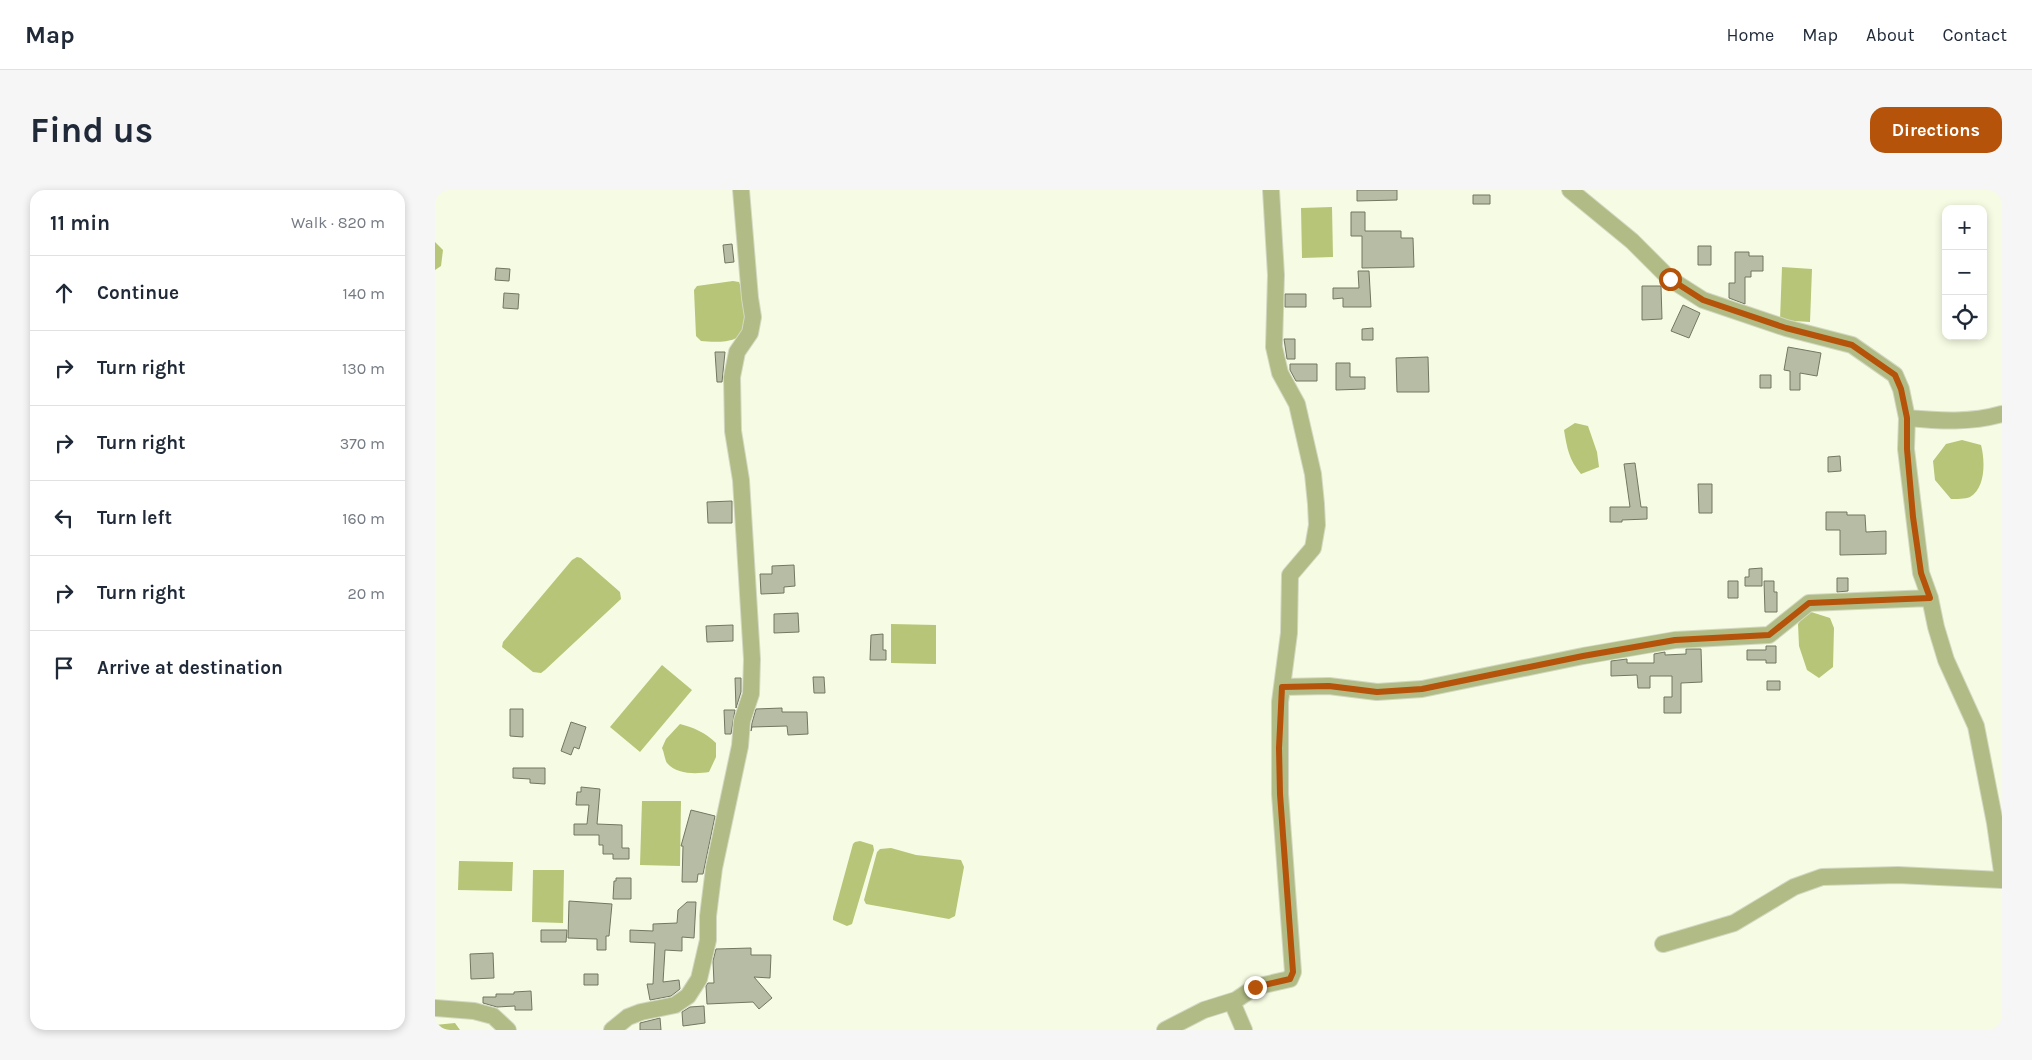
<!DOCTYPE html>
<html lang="en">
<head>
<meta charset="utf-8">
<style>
  :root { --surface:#fff; --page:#f6f6f7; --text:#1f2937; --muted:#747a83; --line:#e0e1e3; --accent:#b45309 }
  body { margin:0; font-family:Karla,sans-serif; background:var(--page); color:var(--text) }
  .controls { position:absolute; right:15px; top:15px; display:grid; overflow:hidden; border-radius:10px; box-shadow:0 2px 8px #0003 }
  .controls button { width:45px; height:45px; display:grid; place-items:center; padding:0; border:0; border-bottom:1px solid var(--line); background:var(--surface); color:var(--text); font:25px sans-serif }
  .stop { position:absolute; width:15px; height:15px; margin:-11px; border:4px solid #b45309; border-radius:50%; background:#fff }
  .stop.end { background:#b45309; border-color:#fff; box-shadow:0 1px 5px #0008 }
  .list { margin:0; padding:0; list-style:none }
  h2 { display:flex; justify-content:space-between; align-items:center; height:65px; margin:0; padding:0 20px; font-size:21px }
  h2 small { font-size:16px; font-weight:400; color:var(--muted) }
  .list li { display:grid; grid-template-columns:32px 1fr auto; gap:15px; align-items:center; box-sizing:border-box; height:75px; padding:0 20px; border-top:1px solid var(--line) }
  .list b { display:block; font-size:19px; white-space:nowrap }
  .list em { font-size:16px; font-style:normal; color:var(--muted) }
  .icon { flex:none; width:28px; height:28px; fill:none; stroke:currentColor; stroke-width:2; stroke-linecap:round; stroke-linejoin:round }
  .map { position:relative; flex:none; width:1567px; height:840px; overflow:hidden; border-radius:15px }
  header { display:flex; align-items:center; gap:30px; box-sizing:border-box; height:70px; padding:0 25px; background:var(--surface); border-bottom:1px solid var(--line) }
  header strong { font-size:24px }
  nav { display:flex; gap:28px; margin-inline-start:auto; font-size:18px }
  .intro { display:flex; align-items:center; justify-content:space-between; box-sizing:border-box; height:120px; padding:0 30px }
  h1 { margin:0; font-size:35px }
  .button { padding:12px 22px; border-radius:15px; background:var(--accent); color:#fff; font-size:18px; font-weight:700 }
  main { display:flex; gap:30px; padding:0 30px }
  aside { flex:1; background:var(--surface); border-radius:15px; box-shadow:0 2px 8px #0003 }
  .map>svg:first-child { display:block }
</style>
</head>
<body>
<header>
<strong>Map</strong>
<nav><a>Home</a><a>Map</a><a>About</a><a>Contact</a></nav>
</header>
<div class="intro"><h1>Find us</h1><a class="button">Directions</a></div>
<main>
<aside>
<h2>11 min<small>Walk · 820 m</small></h2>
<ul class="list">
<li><svg class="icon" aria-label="ahead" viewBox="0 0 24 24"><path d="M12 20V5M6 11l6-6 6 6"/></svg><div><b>Continue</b></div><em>140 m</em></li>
<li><svg class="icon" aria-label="right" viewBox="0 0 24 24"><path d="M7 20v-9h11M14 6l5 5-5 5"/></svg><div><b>Turn right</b></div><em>130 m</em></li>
<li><svg class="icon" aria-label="right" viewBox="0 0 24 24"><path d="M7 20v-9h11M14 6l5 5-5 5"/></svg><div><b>Turn right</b></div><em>370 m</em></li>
<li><svg class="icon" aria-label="left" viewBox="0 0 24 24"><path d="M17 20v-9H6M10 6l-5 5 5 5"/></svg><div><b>Turn left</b></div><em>160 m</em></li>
<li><svg class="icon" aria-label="right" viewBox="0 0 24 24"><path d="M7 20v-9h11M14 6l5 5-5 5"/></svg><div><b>Turn right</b></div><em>20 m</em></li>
<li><svg class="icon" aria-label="arrive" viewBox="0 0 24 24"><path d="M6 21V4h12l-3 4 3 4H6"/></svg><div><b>Arrive at destination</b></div></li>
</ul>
</aside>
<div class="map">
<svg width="1567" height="840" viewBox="0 0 1567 840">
  <rect width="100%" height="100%" fill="#f6fbe3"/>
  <path fill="#b6c577" d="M897,17L898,67L867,68L866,18Z
    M0,52L8,60L6,76L0,80Z
    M1347,77L1377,79L1375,132L1345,130Z
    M298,91L304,92L306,97C307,106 313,127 311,136C307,155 279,152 266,151L261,146L259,100L262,96Z
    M1140,233L1153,236L1162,262L1164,277L1146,284C1134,270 1132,258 1129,240Z
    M1527,250L1546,255C1550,270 1551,298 1535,307C1530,309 1521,309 1516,309L1500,290L1498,271L1511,254Z
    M142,367L146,368L185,402L186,409L110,480L106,483L98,482L67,457L68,452L137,370Z
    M1373,421L1395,428L1399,438L1398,477L1384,488L1372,480L1364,456L1363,434Z
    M456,434L501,435V474L456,473Z
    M227,475L257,500L205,562L175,537Z
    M245,534C259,538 270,542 281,553V567L274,582C262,584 242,585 232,573C230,570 229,562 227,558L231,549Z
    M207,611H246L245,676L205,675Z
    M425,651L438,655L439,660L417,734L412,736L398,730V727L418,654L420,652Z
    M456,658L481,665L526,670L529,677L520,726L514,729L431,714L429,710L442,662L445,659Z
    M24,671L78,672L77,701L23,700Z
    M98,680H129L128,733L97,732Z
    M20,833L25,840H0V835Z"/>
  <path fill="#b7bda5" stroke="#727761" d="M922,0H962V10L922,11Z
    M1038,5H1055V14H1038Z
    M916,22H930V41H966V48H978L979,77L927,78V46H916Z
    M297,54L299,72L290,73L288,55Z
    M1263,56H1276V75H1263Z
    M1300,62H1314V66H1328V81H1316V87H1310V114L1294,108V93H1300Z
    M61,78L75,79L74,91L60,90Z
    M923,81H934L936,117H908V108L898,109V98H924Z
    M1207,96H1226L1227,129L1207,130Z
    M69,103L84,104L83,119L68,118Z
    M850,104H871V117H850Z
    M1248,115L1265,123L1254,148L1236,141Z
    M938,138V150H927V139Z
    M849,149H860V169H852Z
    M1353,157L1386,163L1382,186L1365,183V200H1355V181L1349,180Z
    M280,162H290L287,192H282Z
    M993,167L994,202H962L961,168Z
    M901,173H915V187H930V199L901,200Z
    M855,174H882V191H861L855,180Z
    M1325,185H1336V198H1325Z
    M1405,266L1406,281L1393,282V267Z
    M1200,273L1206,317H1212V329L1187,330V332H1175V317H1195L1189,274Z
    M1263,294H1277V323H1264Z
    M297,311V333H273L272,312Z
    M1391,322H1412V325H1430L1431,342L1451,341V364L1405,365V340H1391Z
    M359,375L360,396L349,397V403L326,404L325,384H337V376Z
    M1327,378V396H1310V387H1314V379Z
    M1402,388H1413V401L1402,402Z
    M1293,391H1303V408H1293Z
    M1329,391H1339V402H1342V422H1330Z
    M363,423L364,442L339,443V424Z
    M298,435V451L272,452L271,436Z
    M448,444V460H451V470H435L436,445Z
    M1331,456H1341V473H1331V470H1312V460H1331Z
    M1251,459H1266L1267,492L1246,493V523H1229V507H1237V486H1215V498H1203L1202,485L1176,486V471L1192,469V473H1219V464L1230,462V465L1251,464Z
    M378,487H389L390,503H379Z
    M300,488H306V502L301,518Z
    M1332,491H1345V500H1332Z
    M347,518V522H372L373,544L353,545L352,536L317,537L316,541L317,533L321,519Z
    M75,519H88V547L75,546Z
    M289,520H300L296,544H290Z
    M136,532L151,537L144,559L139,557L136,565L126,561Z
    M78,578H110V594L95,593V589L78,588Z
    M146,597L165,599L162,634L187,635V658H194V669H178V664H168V655H164V645H139V634H152L154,615H141L142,602H146Z
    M256,620L280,626L268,684H263L262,692H247L248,656H246Z
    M181,688H196V709H178L179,691H181Z
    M134,711L177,714L174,746H171V760H162V749L133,748Z
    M252,712H261L259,748L247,747V761L230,760L228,792L244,790L245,799L236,806L215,810L212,794H218L220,753L195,752V740L218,741V734L242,733L243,720Z
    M106,740H132L131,752H106Z
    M316,758V765H336L335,788L319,787L337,808L324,819L318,812L272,814L271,796L273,793H279L278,771L281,759Z
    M58,763L59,788L36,789L35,764Z
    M149,784H163V795H149Z
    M96,801L97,820H80V816L62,817L48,813V807H61V804H79V802Z
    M269,816L270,833L248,836L247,822L255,817Z
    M225,828L226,840H205V833Z"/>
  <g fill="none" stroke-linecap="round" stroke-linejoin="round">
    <defs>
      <path id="minor" d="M1135,0L1197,51L1235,89L1268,110L1351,138L1417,155L1460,185L1466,199L1472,228L1471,259L1486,383L1495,408L1501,437L1511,470L1541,536L1560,633L1567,682
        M1472,228C1505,231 1536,233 1567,224
        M847,497L894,496L942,502L987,499L1148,466L1240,450L1334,445L1374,413L1495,408
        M1228,754L1299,733L1359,697L1387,687L1463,685L1567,690
        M797,812L809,840
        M0,818L39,821L58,826L73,840
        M177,840L193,827L206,822L240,815L253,806L264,789L273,750V726L279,678L305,556L307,531L316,504L317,469L306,290L298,241L297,187L302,162L315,143L318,127L315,108L306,0
        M730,840L769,820L801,810L820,797L855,789L858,782L845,604V512L854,443L855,385L878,358L882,335L881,314L878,284L862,214L845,183L839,157L841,85L836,0"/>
    </defs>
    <use href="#minor" stroke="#d4d8c3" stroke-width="18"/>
    <use href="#minor" stroke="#b0bb85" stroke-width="16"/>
  </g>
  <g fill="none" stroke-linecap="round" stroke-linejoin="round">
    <path stroke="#b45309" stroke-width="6" d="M820,797L855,789L858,782L845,604L844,558L847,497L894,496L942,502L987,499L1148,466L1240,450L1334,445L1374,413L1495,408L1486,383L1478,327L1472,259V228L1466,199L1460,185L1417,155L1351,138L1268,110L1235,89"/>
  </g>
</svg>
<div class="controls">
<button>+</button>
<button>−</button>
<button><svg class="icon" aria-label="locate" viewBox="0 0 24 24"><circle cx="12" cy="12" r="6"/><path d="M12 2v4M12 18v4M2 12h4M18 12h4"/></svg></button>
</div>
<div class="stop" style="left:1235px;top:89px"></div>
<div class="stop end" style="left:820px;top:797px"></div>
</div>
</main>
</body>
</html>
